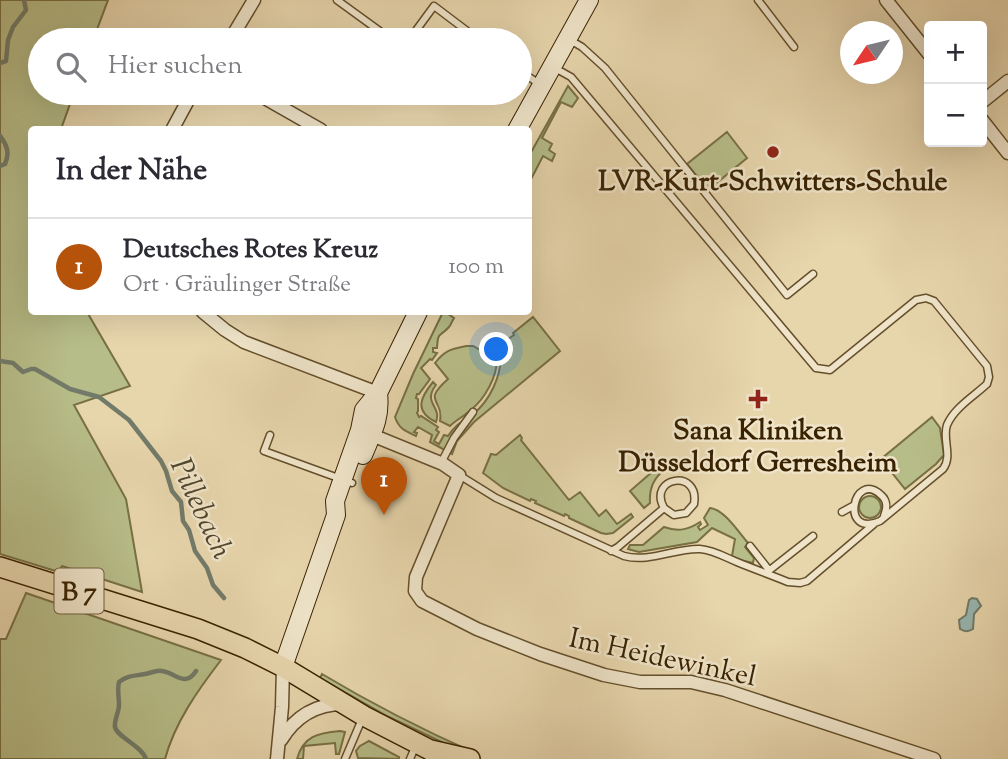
<!DOCTYPE html>
<html lang="de">
<head>
<meta charset="utf-8">
<style>
  :root { --surface:#fff; --page:#f7f7f7; --text:#2b2b33; --muted:#7c7c81; --line:#e1e1e2; --accent:#b45309 }
  body { margin:0; font-family:"Sorts Mill Goudy",serif; background:var(--page); color:var(--text) }
  .controls { position:absolute; right:21px; top:21px; display:grid; overflow:hidden; border-radius:7px; box-shadow:0 7px 28px #0002 }
  .controls button { width:63px; height:63px; display:grid; place-items:center; padding:0; border:0; border-bottom:2px solid var(--line); background:var(--surface); color:var(--text); font:35px sans-serif }
  .compass { position:absolute; left:840px; top:21px; width:63px; height:63px; border-radius:50%; background:var(--surface); box-shadow:0 7px 28px #0002; rotate:235deg }
  .you { position:absolute; left:497px; top:350px; width:24px; height:24px; margin:-18px; border:5px solid #fff; border-radius:50%; background:#1a73e8; box-shadow:0 0 0 10px #1a73e833 }
  .badge { display:grid; place-items:center; width:46px; height:46px; border-radius:50%; background:var(--accent); color:#fff; font-size:23px; font-weight:700 }
  .pin { position:absolute; translate:-50% -58px; filter:drop-shadow(0 2px 4px #0008) }
  .pin::after { content:''; position:absolute; top:37px; width:24px; height:21px; background:inherit; clip-path:polygon(0 0,100% 0,50% 100%) }
  .list { margin:0; padding:0; list-style:none }
  h2 { display:flex; justify-content:space-between; align-items:center; height:91px; margin:0; padding:0 28px; font-size:30px }
  h2 small { font-size:23px; font-weight:400; color:var(--muted) }
  .list li { display:grid; grid-template-columns:46px 1fr auto; gap:21px; align-items:center; box-sizing:border-box; height:98px; padding:0 28px; border-top:2px solid var(--line) }
  .list b { display:block; font-size:26px; white-space:nowrap }
  .list p { margin:0; font-size:23px; white-space:nowrap; color:var(--muted) }
  .list em { font-size:23px; font-style:normal; color:var(--muted) }
  .icon { flex:none; width:38px; height:38px; fill:none; stroke:currentColor; stroke-width:2; stroke-linecap:round; stroke-linejoin:round }
  .map { position:relative; flex:none; width:1008px; height:759px; overflow:hidden }
  .search { position:absolute; background:var(--surface); box-shadow:0 7px 28px #0002; left:28px; top:28px; width:504px; height:77px; display:flex; align-items:center; gap:18px; box-sizing:border-box; padding:0 24px; border-radius:38px; color:var(--muted); font-size:26px }
  .panel { position:absolute; background:var(--surface); box-shadow:0 7px 28px #0002; left:28px; top:126px; width:504px; height:189px; border-radius:7px }
  .map>svg:first-child { display:block }
</style>
</head>
<body>
<div class="map">
<svg width="1008" height="759" viewBox="0 0 1008 759">
  <rect width="100%" height="100%" fill="#e7d5ac"/>
  <filter id="stains"><feTurbulence type="fractalNoise" baseFrequency=".00286" numOctaves="4"/><feColorMatrix values="0 0 0 0 .2 0 0 0 0 .09 0 0 0 0 .02 0 0 0 .5 -.17"/></filter>
  <radialGradient id="worn" r=".72"><stop offset=".6" stop-color="#630" stop-opacity="0"/><stop offset="1" stop-color="#630" stop-opacity=".3"/></radialGradient>
  <path fill="#b7bd88" stroke="#787044" stroke-width="2" d="M0,0H108L93,40H40V93H74L61,129L32,130V312H87L130,386L74,405L126,499L142,592L62,566L59,572L0,554Z
    M568,86L578,98L572,107L561,102L542,138L552,144L549,150L555,154L552,161L543,156L529,183V156Z
    M727,132L747,158L708,190L687,164Z
    M443,312H449L448,314L454,318C452,321 451,325 449,327C439,338 438,331 437,348H433V352L437,353L432,360L430,359L421,368L430,379L419,394H417L416,398L418,399V411L417,413L419,417L421,416L438,427L436,430L439,432L434,441L439,444L444,435L448,436C456,424 462,422 473,414C489,402 503,374 500,354L494,351L495,348L514,335L513,333L533,317L560,351L474,422L457,441L452,454L430,442L432,435L418,427L414,432L417,433L416,436C405,431 399,429 395,417L413,374Z
    M467,346H473L491,356L492,354L497,359C497,377 485,398 472,409C465,416 457,419 450,426L440,421C444,398 421,403 448,379L435,363C445,350 451,349 467,346Z
    M433,382L436,385C422,403 442,406 436,422C414,411 420,398 433,382Z
    M932,417L940,428L944,455L936,464L905,489L881,459Z
    M520,435L522,438L521,440L569,500L580,492L599,516L606,510L617,524L631,514L633,517L613,533L606,534L601,533L569,518V516L565,514L564,516L535,503L536,501L531,499L530,501L503,488L483,473L491,454L496,455Z
    M659,466L663,471C653,479 649,489 650,503L644,508L630,491Z
    M859 507a11 11 0 1 1 22 0a11 11 0 1 1-22 0Z
    M710,508C724,509 739,533 748,543L745,547L754,558L753,563L740,560L732,556L735,539L712,528L697,542L639,552L628,549L630,545H643L664,527C678,532 688,530 700,522L701,524L698,527L700,530L708,525L704,518Z
    M26,593L221,660C198,690 175,722 165,759H0V639H6Z
    M322,674C372,704 423,730 477,754L475,758L387,716L320,678Z
    M340,731L345,732L339,754H336L335,743L304,746L303,759H297C303,736 318,733 340,731Z
    M369,741L399,757V759L358,758L356,751L360,746Z"/>
  <path fill="#98b7b1" stroke="#727b6a" stroke-width="2" d="M972,598L977,599L981,606L974,614L973,629C968,632 965,632 960,629L959,620L966,615L969,600Z"/>
  <g fill="none" stroke-linecap="round" stroke-linejoin="round">
    <path stroke="#727b6a" stroke-width="4.5" d="M0,63L6,61L8,40L13,27L26,10L24,0
      M0,136C7,145 10,153 5,164L0,166
      M0,361L13,363L23,372L31,369H35L70,389L99,397L129,420L161,461L166,471L172,491L181,502L183,521L189,530L195,551L207,568L213,585L224,598
      M146,759C142,746 117,737 115,727C114,720 119,712 119,705C119,696 117,690 119,682C128,675 135,676 145,674C151,673 156,670 162,671C176,673 185,688 196,671"/>
    <defs>
      <path id="service" d="M337,0L392,40
        M758,0L794,47
        M409,40L434,6L479,40
        M453,40L462,28
        M570,40L582,47L605,68L787,295L813,274
        M553,67L571,77L816,368L830,370L916,300L926,298L934,301L987,366L989,377L987,384C974,396 954,408 947,425C942,439 953,456 943,469L880,521C839,539 853,469 881,495C888,501 887,508 884,516
        M520,71L541,85
        M270,435L264,451L352,483
        M441,463L454,438L473,412
        M459,475L496,498L624,556C649,563 675,548 700,549C713,550 725,557 737,562C754,569 771,575 788,582L800,583L807,581L874,524
        M842,512L853,506
        M750,546L769,570
        M611,551L618,547L664,508L674,515L686,513L694,504C700,468 647,477 664,508
        M766,573L813,536
        M345,759L362,719
        M410,759L416,745"/>
      <path id="minor" d="M886,0L929,54
        M230,40L254,0
        M256,93L321,130
        M982,102L1008,81
        M982,120L1008,153
        M172,130L192,93
        M203,312L225,330L244,342L378,393
        M367,433L443,464L459,475L416,577L415,591L422,601L477,629L540,654L604,675L640,682H691L725,690L934,759
        M281,740C295,717 316,704 343,704
        M277,759L282,707L283,667"/>
      <path id="secondary" d="M517,130L589,0
        M363,455C372,433 381,418 378,393
        M283,667L336,515L335,501L360,430L364,410L378,393L418,312"/>
      <path id="primary" d="M0,567L198,629L245,648L283,667L364,716L430,750L442,759
        M431,750L470,759"/>
    </defs>
    <use href="#service" stroke="#644f2b" stroke-width="9"/>
    <use href="#minor" stroke="#644f2b" stroke-width="15"/>
    <use href="#secondary" stroke="#392200" stroke-width="20"/>
    <use href="#primary" stroke="#392200" stroke-width="22"/>
    <use href="#service" stroke="#efe4c9" stroke-width="6"/>
    <use href="#minor" stroke="#efe4c9" stroke-width="12"/>
    <use href="#secondary" stroke="#efe4c9" stroke-width="18"/>
    <use href="#primary" stroke="#e7d5ac" stroke-width="19"/>
  </g>
  <g fill="#8f2418" stroke="#efe4c9" stroke-width="2.5">
    <circle cx="773" cy="152" r="7"/>
    <path d="M754.5 388.5h7v7h7v7h-7v7h-7v-7h-7v-7h7z"/>
  </g>
  <g text-anchor="middle" stroke-width="5" stroke-linejoin="round" paint-order="stroke">
    <rect fill="#efe4c9" stroke="#705c3c" stroke-width="2" x="54.5" y="568.5" width="49" height="45" rx="5"/>
    <g font-size="26" font-weight="bold" fill="#392200">
      <text x="79" y="600">B 7</text>
    </g>
    <g font-size="28" font-weight="bold" fill="#392200" stroke="#efe4c9">
      <text x="773" y="190">LVR-Kurt-Schwitters-Schule</text>
      <text x="758" y="439">Sana Kliniken<tspan x="758" dy="32">Düsseldorf Gerresheim</tspan></text>
    </g>
    <g font-size="28" fill="#392200" stroke="#efe4c9">
      <text transform="translate(663 656) rotate(12)" y="10">Im Heidewinkel</text>
    </g>
    <g font-size="30" font-style="italic" fill="#51472c" stroke="#efe4c9">
      <text transform="translate(202 508) rotate(65)" y="10">Pillebach</text>
    </g>
  </g>
  <rect width="100%" height="100%" filter="url(#stains)"/>
  <rect width="100%" height="100%" fill="url(#worn)"/>
</svg>
<div class="controls">
<button>+</button>
<button>−</button>
</div>
<svg class="compass" viewBox="-18 -18 36 36"><path d="M0-13l5 13h-10z" fill="#e53935"/><path d="M0 13l5-13h-10z" fill="#7c7c81"/></svg>
<div class="you"></div>
<div class="pin badge" style="left:384px;top:515px">1</div>
<div class="search"><svg class="icon" aria-label="search" viewBox="0 0 24 24"><circle cx="10" cy="10" r="6"/><path d="M15 15l6 6"/></svg>Hier suchen</div>
<section class="panel">
<h2>In der Nähe<small></small></h2>
<ul class="list">
<li><span class="badge">1</span><div><b>Deutsches Rotes Kreuz</b><p>Ort · Gräulinger Straße</p></div><em>100 m</em></li>
</ul>
</section>
</div>
</body>
</html>
